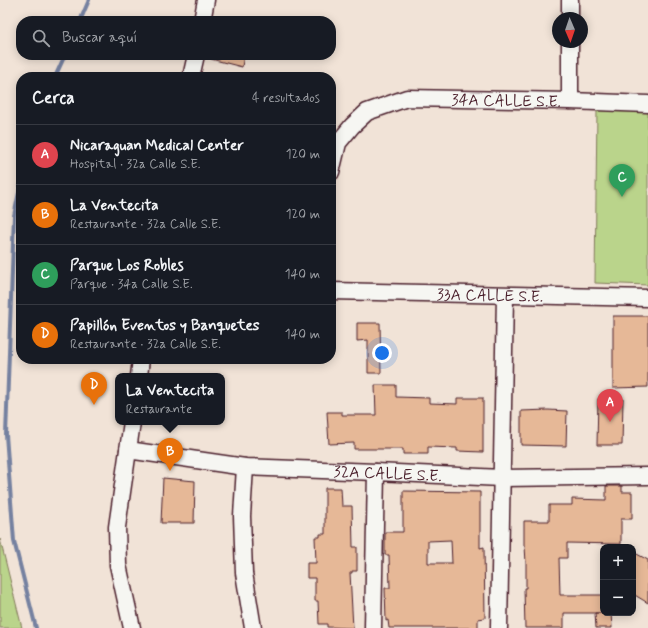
<!DOCTYPE html>
<html lang="es">
<head>
<meta charset="utf-8">
<style>
  :root { --surface:#171b24; --page:#20242c; --text:#f1f3f6; --muted:#9ea1a6; --line:#363941; --accent:#a6949b }
  body { margin:0; font-family:Mynerve,sans-serif; background:var(--page); color:var(--text) }
  .controls { position:absolute; right:12px; bottom:12px; display:grid; overflow:hidden; border-radius:8px; box-shadow:0 2px 10px #0003 }
  .controls button { width:36px; height:36px; display:grid; place-items:center; padding:0; border:0; border-bottom:1px solid var(--line); background:var(--surface); color:var(--text); font:20px sans-serif }
  .compass { position:absolute; left:552px; top:12px; width:36px; height:36px; border-radius:50%; background:var(--surface); box-shadow:0 2px 10px #0003; rotate:178deg }
  .you { position:absolute; left:382px; top:353px; width:14px; height:14px; margin:-10px; border:3px solid #fff; border-radius:50%; background:#1a73e8; box-shadow:0 0 0 6px #1a73e833 }
  .badge { display:grid; place-items:center; width:26px; height:26px; border-radius:50%; background:var(--accent); color:#fff; font-size:13px; font-weight:700 }
  .pin { position:absolute; translate:-50% -33px; filter:drop-shadow(0 1px 2px #0008) }
  .pin::after { content:''; position:absolute; top:21px; width:14px; height:12px; background:inherit; clip-path:polygon(0 0,100% 0,50% 100%) }
  .popup { position:absolute; left:115px; top:373px; width:110px; height:52px; box-sizing:border-box; display:grid; place-content:center; border-radius:8px; background:var(--surface); filter:drop-shadow(0 1px 3px #0005); font-size:13px; white-space:nowrap; color:var(--muted) }
  .popup b { font-size:15px; color:var(--text) }
  .popup::after { content:''; position:absolute; left:50%; top:100%; margin-left:-8px; border:8px solid transparent; border-top-color:var(--surface) }
  .list { margin:0; padding:0; list-style:none }
  h2 { display:flex; justify-content:space-between; align-items:center; height:52px; margin:0; padding:0 16px; font-size:17px }
  h2 small { font-size:13px; font-weight:400; color:var(--muted) }
  .list li { display:grid; grid-template-columns:26px 1fr auto; gap:12px; align-items:center; box-sizing:border-box; height:60px; padding:0 16px; border-top:1px solid var(--line) }
  .list b { display:block; font-size:15px; white-space:nowrap }
  .list p { margin:0; font-size:13px; white-space:nowrap; color:var(--muted) }
  .list em { font-size:13px; font-style:normal; color:var(--muted) }
  .icon { flex:none; width:22px; height:22px; fill:none; stroke:currentColor; stroke-width:2; stroke-linecap:round; stroke-linejoin:round }
  .map { position:relative; flex:none; width:648px; height:628px; overflow:hidden }
  .search { position:absolute; background:var(--surface); box-shadow:0 2px 10px #0003; left:16px; top:16px; width:320px; height:44px; display:flex; align-items:center; gap:10px; box-sizing:border-box; padding:0 14px; border-radius:16px; color:var(--muted); font-size:15px }
  .panel { position:absolute; background:var(--surface); box-shadow:0 2px 10px #0003; left:16px; top:72px; width:320px; height:292px; border-radius:16px }
  .map>svg:first-child { display:block }
</style>
</head>
<body>
<div class="map">
<svg width="648" height="628" viewBox="0 0 648 628">
  <rect width="100%" height="100%" fill="#f1e3d7"/>
  <filter id="ink" filterUnits="userSpaceOnUse"><feTurbulence type="fractalNoise" baseFrequency=".025" numOctaves="2"/><feDisplacementMap in="SourceGraphic" scale="8" xChannelSelector="R" yChannelSelector="G"/><feConvolveMatrix kernelMatrix="1 2 1 2 8 2 1 2 1" color-interpolation-filters="sRGB"/></filter>
  <g filter="url(#ink)">
    <path fill="#bad48b" stroke="#827a5b" d="M597,109L648,111V285L595,283Z
      M0,539L22,628H0Z"/>
    <g fill="none" stroke-linecap="round" stroke-linejoin="round">
      <path stroke="#7581a0" stroke-width="4" d="M80,21L89,0
        M55,77L65,55
        M21,183L14,216L6,435L14,541L36,628"/>
    </g>
    <path fill="#e6b897" stroke="#4a1f2b" fill-rule="evenodd" d="M211,55H244L242,67L211,59Z
      M613,316H648V387L613,388Z
      M357,323H380L381,373H368V340L357,341Z
      M375,385H396V397L429,398V403L457,404V398H483V452L457,451V448L428,447V454H403V449H354V443L329,444L327,412H342V415H376Z
      M598,399H623L622,445H597Z
      M548,410L567,411L566,446L521,445V411Z
      M163,478L195,481L194,523H161Z
      M606,486H622V492H632V519H621V544L567,543V558H559L560,595H603V613H564V628H525L524,588H526V563L525,546H524V521H549V505H572V499L606,500Z
      M325,488H341L342,506H352L353,547H357V571H352V573H350L353,628L327,627V624H319L318,601H315V578H307V563H316L315,537H320V534H325Z
      M403,491L480,492V548L484,547L485,618L478,619V628H389L388,620L386,621L385,588H390L389,555H385V532H403ZM451,540L452,563H428V541Z
      M633,552L648,560V603L633,594Z
      M595,613H611L612,628H596Z"/>
    <g fill="none" stroke-linecap="round" stroke-linejoin="round">
      <defs>
        <g id="minor">
          <path d="M570,0V18"/>
          <path d="M202,21L206,0"/>
          <path d="M570,42V101"/>
          <path d="M191,77L196,55"/>
          <path id="s1" d="M331,172L338,143L352,126L367,112L407,98L570,101L648,104"/>
          <path id="s2" d="M331,291L648,298"/>
          <path d="M139,376L141,359"/>
          <path d="M132,422L117,527L118,565L132,628"/>
          <path id="s3" d="M128,450L245,467L376,472L501,478L648,476"/>
          <path d="M245,467L242,516L244,573L253,628"/>
          <path d="M373,628L376,472"/>
          <path d="M499,628L505,296"/>
        </g>
      </defs>
      <use href="#minor" stroke="#4a1f2b" stroke-width="19"/>
      <use href="#minor" stroke="#f6f6f2" stroke-width="16"/>
    </g>
  </g>
  <g text-anchor="middle" stroke-width="3" stroke-linejoin="round" paint-order="stroke">
    <g font-size="16" fill="#4a1f2b" stroke="#f6f6f2">
      <text dy="6" stroke="none"><textPath href="#s1" startOffset="214">34A CALLE S.E.</textPath></text>
      <text dy="6" stroke="none"><textPath href="#s2" startOffset="159">33A CALLE S.E.</textPath></text>
      <text dy="6" stroke="none"><textPath href="#s3" startOffset="261">32A CALLE S.E.</textPath></text>
    </g>
  </g>
</svg>
<div class="controls">
<button>+</button>
<button>−</button>
</div>
<svg class="compass" viewBox="-18 -18 36 36"><path d="M0-13l5 13h-10z" fill="#e53935"/><path d="M0 13l5-13h-10z" fill="#9ea1a6"/></svg>
<div class="you"></div>
<div class="pin badge" style="left:610px;top:422px;background:#e0444e">A</div>
<div class="pin badge" style="left:170px;top:471px;background:#e8710a">B</div>
<div class="popup"><b>La Ventecita</b>Restaurante</div>
<div class="pin badge" style="left:622px;top:197px;background:#2e9e5b">C</div>
<div class="pin badge" style="left:94px;top:405px;background:#e8710a">D</div>
<div class="search"><svg class="icon" aria-label="search" viewBox="0 0 24 24"><circle cx="10" cy="10" r="6"/><path d="M15 15l6 6"/></svg>Buscar aquí</div>
<section class="panel">
<h2>Cerca<small>4 resultados</small></h2>
<ul class="list">
<li><span class="badge" style="background:#e0444e">A</span><div><b>Nicaraguan Medical Center</b><p>Hospital · 32a Calle S.E.</p></div><em>120 m</em></li>
<li><span class="badge" style="background:#e8710a">B</span><div><b>La Ventecita</b><p>Restaurante · 32a Calle S.E.</p></div><em>120 m</em></li>
<li><span class="badge" style="background:#2e9e5b">C</span><div><b>Parque Los Robles</b><p>Parque · 34a Calle S.E.</p></div><em>140 m</em></li>
<li><span class="badge" style="background:#e8710a">D</span><div><b>Papillón Eventos y Banquetes</b><p>Restaurante · 32a Calle S.E.</p></div><em>140 m</em></li>
</ul>
</section>
</div>
</body>
</html>
